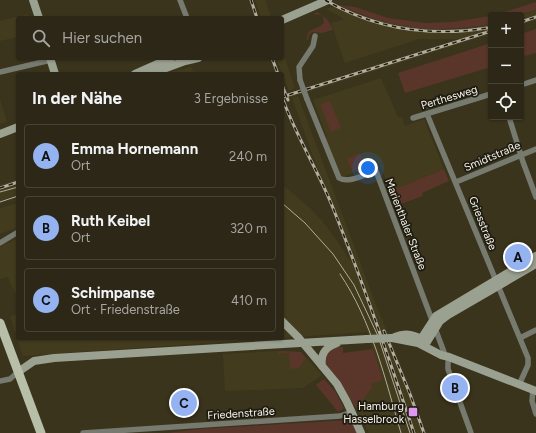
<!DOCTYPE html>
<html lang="de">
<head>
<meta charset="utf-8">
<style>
  :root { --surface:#2c2716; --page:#383323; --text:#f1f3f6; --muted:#a6a5a1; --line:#484435; --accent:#95b2f1 }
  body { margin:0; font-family:Figtree,sans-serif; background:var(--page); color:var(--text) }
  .controls { position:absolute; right:12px; top:12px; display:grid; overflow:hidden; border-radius:4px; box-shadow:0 1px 3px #0004 }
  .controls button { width:36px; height:36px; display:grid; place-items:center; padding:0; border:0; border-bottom:1px solid var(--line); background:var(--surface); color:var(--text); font:20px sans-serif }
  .you { position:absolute; left:368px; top:168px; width:14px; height:14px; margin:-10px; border:3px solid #fff; border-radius:50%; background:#1a73e8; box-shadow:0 0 0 6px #1a73e833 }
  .badge { display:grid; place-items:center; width:26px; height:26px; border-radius:50%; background:var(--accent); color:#111; font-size:13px; font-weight:700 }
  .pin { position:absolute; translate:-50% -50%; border:2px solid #fff; box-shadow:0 1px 4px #0006 }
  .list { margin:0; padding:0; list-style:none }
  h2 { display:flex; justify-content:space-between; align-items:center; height:52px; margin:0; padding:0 16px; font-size:17px }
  h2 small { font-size:13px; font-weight:400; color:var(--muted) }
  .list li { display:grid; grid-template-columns:26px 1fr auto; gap:12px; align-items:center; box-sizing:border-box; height:64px; margin:0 8px 8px; padding:0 8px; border:1px solid var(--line); border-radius:4px }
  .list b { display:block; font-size:15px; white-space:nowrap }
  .list p { margin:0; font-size:13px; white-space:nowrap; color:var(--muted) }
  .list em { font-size:13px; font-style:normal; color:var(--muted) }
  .icon { flex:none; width:22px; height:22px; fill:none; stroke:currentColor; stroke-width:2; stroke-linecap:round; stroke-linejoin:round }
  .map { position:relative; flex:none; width:536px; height:433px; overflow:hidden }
  .search { position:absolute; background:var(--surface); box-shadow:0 1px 3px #0004; left:16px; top:16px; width:268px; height:44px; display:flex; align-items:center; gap:10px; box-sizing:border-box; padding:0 14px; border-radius:4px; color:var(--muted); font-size:15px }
  .panel { position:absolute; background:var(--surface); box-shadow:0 1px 3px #0004; left:16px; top:72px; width:268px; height:268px; border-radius:4px }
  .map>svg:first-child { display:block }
</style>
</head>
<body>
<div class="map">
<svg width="536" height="433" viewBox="0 0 536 433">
  <rect width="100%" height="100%" fill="#3a341d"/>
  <path fill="#433b1d" d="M255,0H265L271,17L261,18Z
    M337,5L363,15L404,26L442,29L466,28L491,24V34L282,100V95L461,39H416V40L345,63L331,23L343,20L341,17L326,9Z
    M536,10V20L521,25V15Z
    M28,14L29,18H18V37L0,41V21Z
    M282,49L295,88L289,91L276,58H282Z
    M191,67L192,70L199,74H161Z
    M381,78L398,117H402L405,126L424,119L444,169L390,191L379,163L345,176H340L324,139L327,137L313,100Z
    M298,96L378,310L403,371L426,433H369L356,408L360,405L363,398L371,388L370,384L383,380L367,332L282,338V184L310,208L322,221L336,239L351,262L292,98Z
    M0,99L7,122L0,124Z
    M18,179V198L0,203V185Z
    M18,203V227L0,234V208Z
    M18,238V297L12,287L8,277L0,279V247Z
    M18,314V338H276L23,356L10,316Z
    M278,351L301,352L322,375L303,388L225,391L223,354Z"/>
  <path fill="#593629" d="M536,2V10C522,15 510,15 495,15Z
    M337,5L355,7L388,18L425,23L452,22L491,16V24C463,29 433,31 405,26C382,23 359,13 337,5Z
    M317,12C325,17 329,20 333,30L322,33L312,32L309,35L308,40H307C306,27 317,31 324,23L323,15L313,14Z
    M536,29V53L521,57V34Z
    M491,43V67L405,93L398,73Z
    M330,101L341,128L331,132L320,105Z
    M360,153L365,165L352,171L347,159Z
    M444,169L449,181L422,193L423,196L395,206L390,191Z
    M335,347H343V353L373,349L383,380L371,384L372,388C366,394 361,405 356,408L336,377L325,364V354Z
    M278,351L301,352L306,358L299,368L290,369L289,353L278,354Z
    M324,379L335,391L344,408L338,412L316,385Z
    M351,420L358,433H167L199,429Z"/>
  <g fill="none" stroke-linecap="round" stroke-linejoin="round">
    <path stroke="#767a6f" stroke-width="5.5" d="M180,0L187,18
      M0,72L51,60
      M300,80L299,67L313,46L315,36
      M521,85L536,80
      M307,99L339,178C349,184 365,174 376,171L444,352
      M427,114L528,358V365L519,385
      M509,117L523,162L536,197
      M413,118L491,94
      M456,182L536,149
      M0,243L18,232
      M520,338L536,330
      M449,357L448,363V369L471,433
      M0,381L10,379L18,372
      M533,390L532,401L536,414
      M83,433L340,416L352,412"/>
    <path stroke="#9ba190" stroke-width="8" d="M33,0L39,18
      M282,20L328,0
      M50,58L55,74
      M135,74L171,58
      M150,74L185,61L198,58
      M0,134L18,127
      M282,321L298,337L337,384L347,402L361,433
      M395,337C406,332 415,335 425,341
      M392,338L418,343L441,355L449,357L536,391
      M421,339L436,316L536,256
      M427,342L440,321L448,315L536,264
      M322,366C320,353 326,347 337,343
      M18,372L34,361L54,358L367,339"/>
    <path stroke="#b7bfa9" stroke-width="9" d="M0,323L41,433"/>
    <path stroke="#b2ad9c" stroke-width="1" d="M0,192L18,187
      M0,202L18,196
      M282,203L305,223L333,254L354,285L378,336L410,433
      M340,274C372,321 385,379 401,433"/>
    <defs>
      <path id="rail" d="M251,0L257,18
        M325,0C375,29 431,37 487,28
        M521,22L536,17
        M272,58L278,74
        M282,85L288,100
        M0,188L18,182
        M384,331L410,394L424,433
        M414,433C389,359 364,285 335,213C320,173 296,137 282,97L491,31"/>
    </defs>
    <use href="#rail" stroke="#b2ad9c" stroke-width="3"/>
    <use href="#rail" stroke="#1e1c12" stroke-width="1.5" stroke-dasharray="4.5" stroke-linecap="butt"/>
    <path stroke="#767a6f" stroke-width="5.5" d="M300,80L307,99"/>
    <path stroke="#9ba190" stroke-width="8" d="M367,339L392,338"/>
  </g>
  <rect fill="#df98f1" stroke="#1e1c12" stroke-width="1.5" x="408" y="407" width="10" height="10" rx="2"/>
  <g text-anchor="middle" stroke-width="3.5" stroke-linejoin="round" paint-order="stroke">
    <g font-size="11" fill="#f6f2e5" stroke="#1e1c12">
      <text transform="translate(449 97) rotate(-17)" y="4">Perthesweg</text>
      <text transform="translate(492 156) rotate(-23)" y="4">Smidtstraße</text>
      <text transform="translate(483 223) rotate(68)" y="4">Griesstraße</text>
      <text transform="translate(406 224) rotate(69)" y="4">Marienthaler Straße</text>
      <text transform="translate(241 413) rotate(-4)" y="4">Friedenstraße</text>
    </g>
    <g font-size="11" fill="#f6f2e5" stroke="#1e1c12" text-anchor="end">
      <text x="404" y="410">Hamburg<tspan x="404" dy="13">Hasselbrook</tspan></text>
    </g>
  </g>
</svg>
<div class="controls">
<button>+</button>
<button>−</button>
<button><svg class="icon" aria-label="locate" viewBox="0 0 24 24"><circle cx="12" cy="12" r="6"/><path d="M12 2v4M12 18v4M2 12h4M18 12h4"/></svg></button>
</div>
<div class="you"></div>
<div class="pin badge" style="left:518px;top:257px">A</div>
<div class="pin badge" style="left:455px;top:388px">B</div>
<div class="pin badge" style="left:184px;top:403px">C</div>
<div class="search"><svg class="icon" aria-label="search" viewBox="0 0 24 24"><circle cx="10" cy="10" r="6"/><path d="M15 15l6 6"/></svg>Hier suchen</div>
<section class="panel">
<h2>In der Nähe<small>3 Ergebnisse</small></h2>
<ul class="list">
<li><span class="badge">A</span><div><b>Emma Hornemann</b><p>Ort</p></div><em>240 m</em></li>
<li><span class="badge">B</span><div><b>Ruth Keibel</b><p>Ort</p></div><em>320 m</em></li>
<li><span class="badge">C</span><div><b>Schimpanse</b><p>Ort · Friedenstraße</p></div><em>410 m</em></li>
</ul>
</section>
</div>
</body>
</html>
